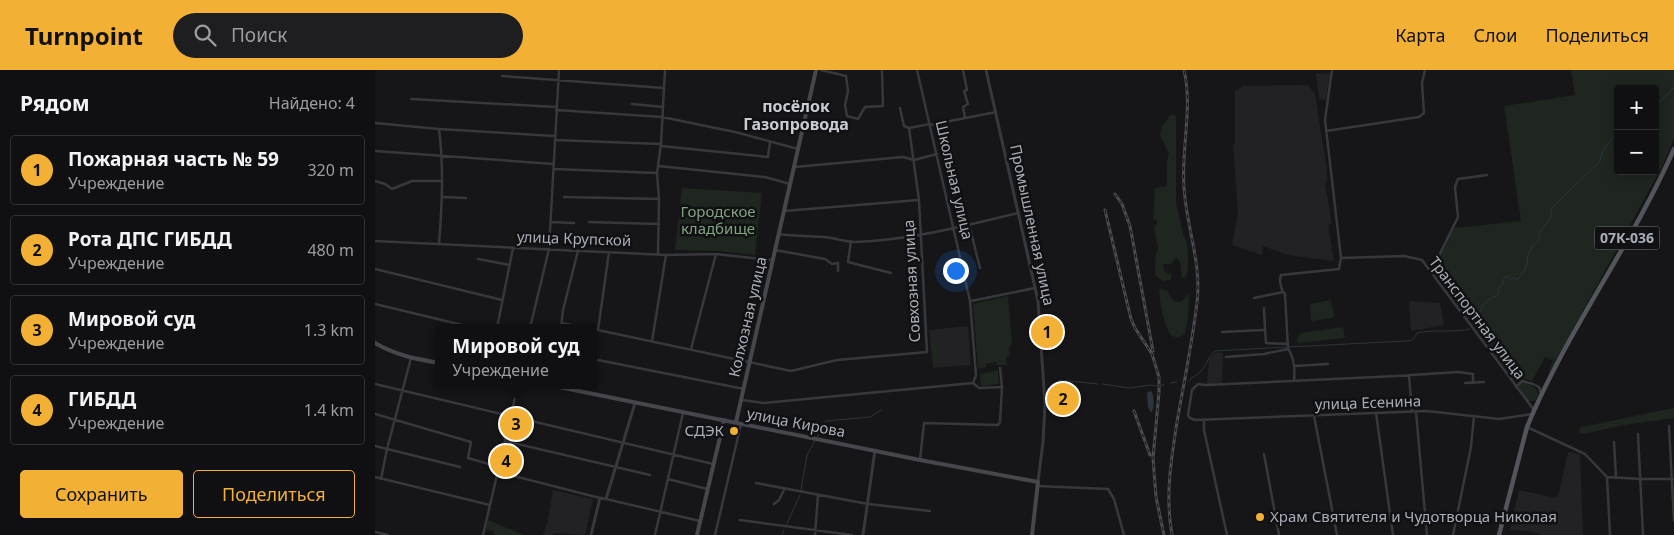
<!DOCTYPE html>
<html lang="ru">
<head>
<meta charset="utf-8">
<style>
  :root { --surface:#101012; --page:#1e1e20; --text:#f1f3f6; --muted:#9c9d9f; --line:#303032; --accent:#f2b134 }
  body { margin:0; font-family:"Noto Sans",sans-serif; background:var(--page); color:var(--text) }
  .controls { position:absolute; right:15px; top:15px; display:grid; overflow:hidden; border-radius:5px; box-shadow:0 2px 12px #0003 }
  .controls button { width:45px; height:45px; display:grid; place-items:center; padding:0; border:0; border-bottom:1px solid var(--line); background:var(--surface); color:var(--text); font:25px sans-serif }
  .you { position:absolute; left:580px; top:200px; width:18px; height:18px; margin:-12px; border:4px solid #fff; border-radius:50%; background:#1a73e8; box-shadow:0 0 0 8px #1a73e833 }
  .badge { display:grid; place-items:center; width:32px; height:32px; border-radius:50%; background:var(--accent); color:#111; font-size:16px; font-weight:700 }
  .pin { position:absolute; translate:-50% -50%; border:2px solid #fff; box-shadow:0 1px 5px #0006 }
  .popup { position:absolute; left:60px; top:254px; width:162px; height:65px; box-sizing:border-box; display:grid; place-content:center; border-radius:5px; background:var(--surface); filter:drop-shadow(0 1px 4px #0005); font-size:16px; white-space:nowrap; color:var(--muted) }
  .popup b { font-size:19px; color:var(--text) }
  .popup::after { content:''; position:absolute; left:50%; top:100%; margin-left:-10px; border:10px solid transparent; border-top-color:var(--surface) }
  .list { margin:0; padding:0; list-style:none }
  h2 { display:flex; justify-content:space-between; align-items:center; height:65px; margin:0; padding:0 20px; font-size:21px }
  h2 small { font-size:16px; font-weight:400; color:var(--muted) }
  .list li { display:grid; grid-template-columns:32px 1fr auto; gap:15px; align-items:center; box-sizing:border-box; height:70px; margin:0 10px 10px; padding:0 10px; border:1px solid var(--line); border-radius:5px }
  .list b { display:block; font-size:19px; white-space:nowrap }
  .list p { margin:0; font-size:16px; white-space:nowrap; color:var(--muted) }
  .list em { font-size:16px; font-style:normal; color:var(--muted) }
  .actions { display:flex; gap:10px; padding:15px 20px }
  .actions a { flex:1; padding:11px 0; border:1px solid var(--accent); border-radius:5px; text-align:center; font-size:18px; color:var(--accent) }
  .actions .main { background:var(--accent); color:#111 }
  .icon { flex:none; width:28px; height:28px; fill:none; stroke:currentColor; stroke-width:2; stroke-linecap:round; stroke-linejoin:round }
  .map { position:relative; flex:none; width:1299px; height:465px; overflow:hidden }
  header { display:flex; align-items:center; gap:30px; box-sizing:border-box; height:70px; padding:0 25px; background:var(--accent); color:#111 }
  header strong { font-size:24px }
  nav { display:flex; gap:28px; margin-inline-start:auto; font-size:18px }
  .search { width:350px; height:45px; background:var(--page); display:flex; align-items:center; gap:12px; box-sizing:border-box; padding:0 18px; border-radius:28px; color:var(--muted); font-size:19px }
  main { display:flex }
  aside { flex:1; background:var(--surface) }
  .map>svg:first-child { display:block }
</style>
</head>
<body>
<header>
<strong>Turnpoint</strong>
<div class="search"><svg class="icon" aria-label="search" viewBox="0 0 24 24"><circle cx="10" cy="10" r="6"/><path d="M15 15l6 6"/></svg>Поиск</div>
<nav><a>Карта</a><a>Слои</a><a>Поделиться</a></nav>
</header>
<main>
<aside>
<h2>Рядом<small>Найдено: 4</small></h2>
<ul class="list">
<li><span class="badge">1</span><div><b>Пожарная часть № 59</b><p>Учреждение</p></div><em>320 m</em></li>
<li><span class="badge">2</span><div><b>Рота ДПС ГИБДД</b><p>Учреждение</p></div><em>480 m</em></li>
<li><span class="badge">3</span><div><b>Мировой суд</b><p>Учреждение</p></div><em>1.3 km</em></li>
<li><span class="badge">4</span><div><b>ГИБДД</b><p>Учреждение</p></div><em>1.4 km</em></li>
</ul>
<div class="actions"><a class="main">Сохранить</a><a>Поделиться</a></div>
</aside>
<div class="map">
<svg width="1299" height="465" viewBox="0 0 1299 465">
  <rect width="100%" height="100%" fill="#161618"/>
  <path fill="#222225" d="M941,3L955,4L951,30L944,29Z
    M933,15L940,24L952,100V111L950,114L957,154L953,155L959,191L913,185L888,176L887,185L857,175L863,144L858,75L860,74V21L868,16Z
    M1034,231L1065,233L1069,255L1036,261Z
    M593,256L596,295L558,298L554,260Z
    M844,282L848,283L847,313L832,314L834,289L839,284Z
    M1193,382L1205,384L1208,465H1168L1151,461L1135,460L1144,420L1180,428L1184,423Z
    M178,420L218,429L210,465L179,463L178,465H168L172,454Z"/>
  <path fill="#1e261f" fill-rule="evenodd" d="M1196,0H1299V69L1288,95L1181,290L1172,286L1181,291L1175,301H1174L1178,291L1170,287L1157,311L1150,309L1140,312L1061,206L1060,198L1079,158L1146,151L1129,36L1200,25ZM1243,19H1280V101H1243Z
    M796,44L801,46V132L808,164C815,174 813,193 812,206L807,208L805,191L801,188L796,194H788L789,201L793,204L796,202V211L792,210L789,212L780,205L781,183L783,178L779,158L782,154V150L778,149L780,118L792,116V91L794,84L785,65L787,56Z
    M307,118L387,123L380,185L342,181L300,180Z
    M786,219L792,220C796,227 796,232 806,232L814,223L813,247L810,264C808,265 805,267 802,267C789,269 785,229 784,220Z
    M633,226L637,273L634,278L635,284L631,288L632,295H622L621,292L611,294V297L603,299L598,234Z
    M956,230L959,246L957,248L937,251L936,249L935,234Z
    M968,257L970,268L923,273L922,270L925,263Z
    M566,274L567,285L562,286H567V293L560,294L557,275Z
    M623,300L624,314L606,316L605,304Z
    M1149,312C1158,316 1169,321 1159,331H1153L1143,316Z
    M1299,338V348L1249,355L1209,364L1205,363L1204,359L1206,357Z
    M113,450L149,465H119V462L111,459Z"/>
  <path fill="#2c353c" d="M775,321L777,322C779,329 780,337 776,343L773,337L772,323Z"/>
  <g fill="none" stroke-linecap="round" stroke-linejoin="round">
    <path stroke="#2c353c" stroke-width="1" d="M1280,36L1299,18
      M1100,256L1104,254L1103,245C1106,241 1106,237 1109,234C1113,229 1119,227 1124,224L1123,219L1128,214V210L1131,206L1136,209L1140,208L1142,210L1151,199L1150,197L1152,196L1153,184L1156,180L1157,176L1164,170C1162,159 1175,153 1177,143L1175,140L1225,91L1228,81L1243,60
      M914,277L1031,271L1038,270L1042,263C1060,259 1078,263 1095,259
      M684,310L723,314
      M814,311C817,306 819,307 823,304C830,299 832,288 840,281L911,277
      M796,313L802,312
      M727,314L755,318L775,315L782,316
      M786,316L789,314
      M426,420L432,385L451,351L495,347L506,340
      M411,456L425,425
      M407,465L409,460"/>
    <path stroke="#37383d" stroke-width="2.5" d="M446,0L471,6L473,21L470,35L472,46L483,49L490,37L508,36L507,0
      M542,0L595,231L601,305L598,313
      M588,0L592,20L589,21L593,34L588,37L590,48
      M957,0L950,50L966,188L1029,186L1047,190L1159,340
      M127,6L289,18
      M36,29L181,37
      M257,34L288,37
      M181,40L287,47L360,62L423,79
      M0,53L64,59L180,66
      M555,55L621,42
      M534,58L555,54
      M951,61L1044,47L1049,43L1047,13L1050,0
      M180,70L286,74
      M286,76L393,87L395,72
      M0,81L179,94
      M284,96L390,107L415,114
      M420,97L528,87L539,90L562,84
      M179,99L282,103
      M0,111L10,114L17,119L37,111H67
      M68,127L91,128
      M189,127L284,129
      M409,141L544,130
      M176,152L199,153
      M214,152L284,154
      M594,154L605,198
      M403,164C419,166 434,166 449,167C460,168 470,172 480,172C536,170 589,156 643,143
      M0,171L291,185L341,184L397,190
      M476,171L473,192L516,203
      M64,174C67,135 69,98 64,59
      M400,180L450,189L457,194L463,193V201
      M283,183L284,129L282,103L286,74L290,0
      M103,189L135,195
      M0,199L127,230
      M1056,202L1083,147L1080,117L1083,109L1112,105
      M908,222C905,216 904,211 906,205L964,199L966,188
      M879,228L908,222L910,224L913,279C920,288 920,300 919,311
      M596,231L660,218
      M0,234L100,258
      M889,238L890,260
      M187,253L211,258
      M122,258L138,178
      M155,258L174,179L184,0
      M186,258L188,240L203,181
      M218,259L416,301L462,290L552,282L544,130L534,58L529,56L525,38
      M223,260L234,182
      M847,262L888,260H890L891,273L913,274
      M277,271L291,185
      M316,279L341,184
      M851,287L889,284L913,279
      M218,289L369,319
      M919,296L953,294
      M1034,306L1037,342
      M1098,312V304L1083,302L1022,306L831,315L823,314L817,320L813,345L815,348L820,350L1052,341L1124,349L1157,344
      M1090,313L1109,312
      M0,314L338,394
      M1141,317L1147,311L1158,314L1164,317L1166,323
      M367,330L389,333L598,313L604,318L627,317
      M1041,342L1052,465
      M1001,343L1018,465
      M0,344L96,372L93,388L124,397
      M939,346L962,465
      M829,350V360L852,465
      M1294,356L1299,451
      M1152,357L1210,384L1232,407L1235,465
      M1263,364L1268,465
      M130,371L275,405
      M1239,372L1241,408
      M0,376L85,397
      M889,384L904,465
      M545,390L549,353L623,355L625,352L627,317L625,298
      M123,402L225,428
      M0,407L115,435
      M1232,407L1266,409H1299
      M6,409L12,379L36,288
      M293,409L332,419
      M381,413L493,434L555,441
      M662,416L733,419L739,429L749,465
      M231,429L325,451
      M399,434L404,430L409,420
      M365,450L477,465
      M0,462L13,465
      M108,465L143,315
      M280,465L308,343
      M340,465L366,354
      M440,465L443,425
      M1078,465L1096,377L1099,346"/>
    <path stroke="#37383d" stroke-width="3" d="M611,0L663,231L670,334L668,372L663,412
      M216,465L225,428L231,429L260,333
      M488,465L500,380"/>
    <path stroke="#45474d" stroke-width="4" d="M0,273C20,285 41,289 64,293
      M174,315L545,390L663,412L657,465
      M361,352L441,0
      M322,465L349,350"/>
    <path stroke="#53555c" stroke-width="4.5" d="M1124,465L1152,357C1192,260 1257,175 1299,79"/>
    <defs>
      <path id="rail" d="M740,124L747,134L755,156L778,281
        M730,140L756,249L760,258L777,284L784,307V322L778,388L781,427L789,465
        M759,341L775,385
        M797,465C790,426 796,391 802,352C809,313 817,273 822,233C827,193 811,156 809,117C806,77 818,39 809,0"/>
    </defs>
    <use href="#rail" stroke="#4a4c52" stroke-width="3"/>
    <use href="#rail" stroke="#111113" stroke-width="1" stroke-dasharray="4" stroke-linecap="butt"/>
  </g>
  <g fill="#f2b134" stroke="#111113" stroke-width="2">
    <circle cx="359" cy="361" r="5"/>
    <circle cx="885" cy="447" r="5"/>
  </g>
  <g text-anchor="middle" stroke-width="5" stroke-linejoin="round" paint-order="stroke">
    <rect fill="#111113" stroke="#7b7e86" stroke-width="1" x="1219.5" y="156.5" width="65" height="23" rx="4"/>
    <g font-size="14" font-weight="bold" fill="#a8adb8">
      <text x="1252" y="173">07К-036</text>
    </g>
    <g font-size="15" fill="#a8adb8" stroke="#111113">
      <text transform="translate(579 110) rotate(77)" y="5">Школьная улица</text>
      <text transform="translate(657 155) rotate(78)" y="5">Промышленная улица</text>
      <text transform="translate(199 169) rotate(2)" y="5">улица Крупской</text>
      <text transform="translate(537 211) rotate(-93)" y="5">Совхозная улица</text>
      <text transform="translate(373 247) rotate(-77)" y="5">Колхозная улица</text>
      <text transform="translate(1102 248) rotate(53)" y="5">Транспортная улица</text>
      <text transform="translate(993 333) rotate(-2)" y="5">улица Есенина</text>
      <text transform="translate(421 353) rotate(11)" y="5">улица Кирова</text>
    </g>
    <g font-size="15" fill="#7fa381" stroke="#111113">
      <text x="343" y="147">Городское<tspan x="343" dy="17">кладбище</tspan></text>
    </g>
    <g font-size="15" fill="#a8adb8" stroke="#111113" text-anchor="end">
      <text x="349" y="366">СДЭК</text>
      <text x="895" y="452" text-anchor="start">Храм Святителя и Чудотворца Николая</text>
    </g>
    <g font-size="16" font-weight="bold" fill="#c9ccd4" stroke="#111113">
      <text x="421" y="42">посёлок<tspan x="421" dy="18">Газопровода</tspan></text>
    </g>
  </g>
</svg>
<div class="controls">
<button>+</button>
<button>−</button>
</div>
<div class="you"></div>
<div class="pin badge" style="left:672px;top:262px">1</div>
<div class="pin badge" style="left:688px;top:329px">2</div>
<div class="pin badge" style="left:141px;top:354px">3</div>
<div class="popup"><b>Мировой суд</b>Учреждение</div>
<div class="pin badge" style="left:131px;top:391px">4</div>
</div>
</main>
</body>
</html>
